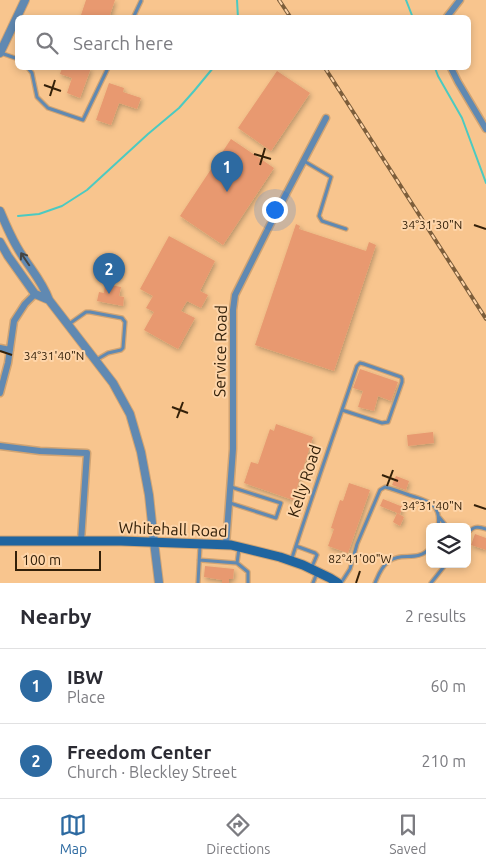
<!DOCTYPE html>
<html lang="en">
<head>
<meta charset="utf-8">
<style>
  :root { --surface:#fff; --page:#f7f7f7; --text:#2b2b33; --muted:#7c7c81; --line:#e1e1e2; --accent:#2d6aa1 }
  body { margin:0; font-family:Ubuntu,sans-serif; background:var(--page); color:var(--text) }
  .controls { position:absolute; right:15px; bottom:15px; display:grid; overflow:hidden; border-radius:8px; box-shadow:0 2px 8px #0003 }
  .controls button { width:45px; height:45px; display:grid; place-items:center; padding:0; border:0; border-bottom:1px solid var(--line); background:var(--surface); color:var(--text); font:25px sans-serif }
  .scale { position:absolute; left:15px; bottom:12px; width:86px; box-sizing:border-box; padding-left:5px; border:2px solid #332009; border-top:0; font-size:14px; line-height:18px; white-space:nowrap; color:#332009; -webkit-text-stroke:4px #fed5a9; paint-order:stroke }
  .you { position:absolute; left:274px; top:209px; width:18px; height:18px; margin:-12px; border:4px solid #fff; border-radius:50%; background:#1a73e8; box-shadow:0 0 0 8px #1a73e833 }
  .badge { display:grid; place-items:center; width:32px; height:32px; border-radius:50%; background:var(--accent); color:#fff; font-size:16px; font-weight:700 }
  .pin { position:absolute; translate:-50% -41px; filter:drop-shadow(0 1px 2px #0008) }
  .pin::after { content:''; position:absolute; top:26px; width:18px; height:15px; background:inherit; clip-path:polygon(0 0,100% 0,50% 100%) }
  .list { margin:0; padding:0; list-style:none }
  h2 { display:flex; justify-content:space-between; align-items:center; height:65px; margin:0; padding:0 20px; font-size:21px }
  h2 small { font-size:16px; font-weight:400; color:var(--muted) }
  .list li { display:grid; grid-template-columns:32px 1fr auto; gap:15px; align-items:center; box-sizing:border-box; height:75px; padding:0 20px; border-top:1px solid var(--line) }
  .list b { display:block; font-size:19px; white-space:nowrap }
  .list p { margin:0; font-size:16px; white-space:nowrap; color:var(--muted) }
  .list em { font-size:16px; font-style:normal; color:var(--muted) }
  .icon { flex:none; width:28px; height:28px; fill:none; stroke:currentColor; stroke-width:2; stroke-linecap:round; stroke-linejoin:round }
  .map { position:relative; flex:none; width:486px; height:583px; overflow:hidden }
  .search { position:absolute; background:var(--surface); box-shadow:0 2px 8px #0003; left:15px; right:15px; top:15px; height:55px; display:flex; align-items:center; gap:12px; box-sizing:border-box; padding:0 18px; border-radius:8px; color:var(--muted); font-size:19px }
  .sheet { height:215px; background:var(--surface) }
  nav { display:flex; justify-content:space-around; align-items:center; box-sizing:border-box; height:70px; border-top:1px solid var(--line); background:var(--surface); font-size:14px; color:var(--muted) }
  nav a { display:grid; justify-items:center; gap:2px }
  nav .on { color:var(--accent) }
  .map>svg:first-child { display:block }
</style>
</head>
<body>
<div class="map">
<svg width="486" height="583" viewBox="0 0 486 583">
  <defs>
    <filter id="shadow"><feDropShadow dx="1.5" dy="2.5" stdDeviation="2.5" flood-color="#0004"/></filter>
  </defs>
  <rect width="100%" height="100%" fill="#f8c58e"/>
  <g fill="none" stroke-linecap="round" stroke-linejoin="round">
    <path stroke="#4ccac1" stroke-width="2" d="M237,0L238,18
      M406,0L413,18
      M435,68L438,76L462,118L486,183
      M18,216L39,214L62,206L87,190L148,134L179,108L194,91L213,68"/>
  </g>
  <path fill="#e8996f" filter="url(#shadow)" d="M86,0H115L109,18H80Z
    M62,68H91L80,98L67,93L72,78L60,74Z
    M277,71L310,93L271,151L238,128Z
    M109,83L124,88L123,92L141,98L137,109L119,103L111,125L96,120Z
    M231,139L274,168L223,245L180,216Z
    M296,224L300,226L299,229L366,251L369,242L376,245L334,371L255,345Z
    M169,236L215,261L200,291L208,295L201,308L187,301L181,311L195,318L178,349L144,330L154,312L146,308L153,296L140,289Z
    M105,284L121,287L119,296L124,297L123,306L97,301L99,292L104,293Z
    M360,369L398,382L391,401L378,396L374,411L358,407L363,391L353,388Z
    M276,424L313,437L293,500L244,483L251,462L258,464L270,429L274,431Z
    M433,432L434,443L408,446L407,435Z
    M396,476L409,481L406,490L392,485Z
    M349,483L370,490L348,553L328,546L334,529L331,528L340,500L343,501Z
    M383,499L403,507L400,514L380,506Z
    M397,513L404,517L400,526L393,522Z
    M475,534L486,538V550L471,545Z
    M205,566L234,569L233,579H229V583H222V580L204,577Z"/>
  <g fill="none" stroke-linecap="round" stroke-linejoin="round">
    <defs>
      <path id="service" d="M133,18L141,1
        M1,53L18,59
        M28,68L32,73L37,97L48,108L83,120L108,68
        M304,161L331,177L319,216L322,221L346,229
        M69,324L86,312H90L122,318L125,322L123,348L121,350L108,353L96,360
        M230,503L276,518L281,503L231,487
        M439,517L447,527
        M467,534C473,526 478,526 486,529
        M296,546L315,553L317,555L311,569
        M199,560L237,563L239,549
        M291,561C312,496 335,431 357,366L360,363L364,364L401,377L402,379V382L388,422L382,423L342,410
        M237,563L248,572V583
        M198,583L200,546
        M313,583L317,573
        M341,583L350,569L357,544L380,490L385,487C393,489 401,492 409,495C427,501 442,503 438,527
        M375,583C378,576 381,567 388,562C401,551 417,563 430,548
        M431,583L446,564"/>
      <path id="minor" d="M446,18L460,0
        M451,68L458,82L486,129
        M0,348L10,350
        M0,393L8,363L14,321L25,304L35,294
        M0,446L40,451L87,453L81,541
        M226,545L233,449V310L235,295L274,217L326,118"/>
      <path id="tertiary" d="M0,53L25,0
        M0,211C5,223 10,235 17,247C27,265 42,280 49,300L113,383L130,414L141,452L149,495L154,542L159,583
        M0,242L8,256L35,294L49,300"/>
      <path id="secondary" d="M0,541H121L231,545L280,557L303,565L330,578L338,583"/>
    </defs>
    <use href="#service" stroke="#d1a473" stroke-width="5.5"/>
    <use href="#minor" stroke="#d1a473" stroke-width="9"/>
    <use href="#tertiary" stroke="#d1a473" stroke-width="10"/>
    <use href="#secondary" stroke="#d1a473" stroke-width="11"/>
    <use href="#service" stroke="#6089b2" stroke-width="3"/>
    <use href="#minor" stroke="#6089b2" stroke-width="6"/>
    <use href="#tertiary" stroke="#6089b2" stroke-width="8"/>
    <use href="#secondary" stroke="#2065a0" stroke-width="9"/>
    <defs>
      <path id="rail" d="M279,0L291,18
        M325,68L486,319"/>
    </defs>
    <use href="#rail" stroke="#7d5e3b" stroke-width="4"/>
    <use href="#rail" stroke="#fed5a9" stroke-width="2" stroke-dasharray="5.5" stroke-linecap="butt"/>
  </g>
  <defs><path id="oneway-shaft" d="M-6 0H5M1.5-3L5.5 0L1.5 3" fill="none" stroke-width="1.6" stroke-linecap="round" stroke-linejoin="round" transform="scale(1.25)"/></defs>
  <use stroke="#434544" href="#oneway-shaft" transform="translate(25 259) rotate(-124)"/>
  <path fill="none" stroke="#332009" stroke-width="2" d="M44,85L61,91M50,96L55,80M254,154L271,159M260,165L265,148M474,225L486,229M0,351L12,355M172,407L188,413M177,418L183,402M382,475L398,481M387,486L393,470M474,505L486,509M356,583L360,571"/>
  <g text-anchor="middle" stroke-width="4" stroke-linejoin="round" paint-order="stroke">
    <g font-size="16" fill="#332009" stroke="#fed5a9">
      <text transform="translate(220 351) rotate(-89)" y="6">Service Road</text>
      <text transform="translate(304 481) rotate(-72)" y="6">Kelly Road</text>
      <text transform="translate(173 529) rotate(2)" y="6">Whitehall Road</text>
    </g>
  </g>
  <g font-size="12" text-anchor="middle" fill="#332009" stroke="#fed5a9" stroke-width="4" stroke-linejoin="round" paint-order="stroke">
    <text x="432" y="229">34°31'30"N</text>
    <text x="54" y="360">34°31'40"N</text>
    <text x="432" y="510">34°31'40"N</text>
    <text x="360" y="563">82°41'00"W</text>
  </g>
</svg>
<div class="controls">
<button><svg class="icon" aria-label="layers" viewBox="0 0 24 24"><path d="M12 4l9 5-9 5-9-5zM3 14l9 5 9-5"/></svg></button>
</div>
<div class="scale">100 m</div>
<div class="you"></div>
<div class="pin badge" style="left:227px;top:192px">1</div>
<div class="pin badge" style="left:109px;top:294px">2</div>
<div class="search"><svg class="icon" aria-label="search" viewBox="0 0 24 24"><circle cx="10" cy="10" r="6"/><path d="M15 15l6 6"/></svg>Search here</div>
</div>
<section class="sheet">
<h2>Nearby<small>2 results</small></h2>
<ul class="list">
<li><span class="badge">1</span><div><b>IBW</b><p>Place</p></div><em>60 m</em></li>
<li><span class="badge">2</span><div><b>Freedom Center</b><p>Church · Bleckley Street</p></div><em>210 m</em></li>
</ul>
</section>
<nav>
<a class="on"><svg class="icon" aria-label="map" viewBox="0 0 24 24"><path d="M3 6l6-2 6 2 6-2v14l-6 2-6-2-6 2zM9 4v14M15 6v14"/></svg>Map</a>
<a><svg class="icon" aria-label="directions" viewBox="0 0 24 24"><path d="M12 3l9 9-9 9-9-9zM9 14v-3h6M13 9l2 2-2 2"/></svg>Directions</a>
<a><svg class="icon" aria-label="saved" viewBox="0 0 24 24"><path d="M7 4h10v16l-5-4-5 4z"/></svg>Saved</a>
</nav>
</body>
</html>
